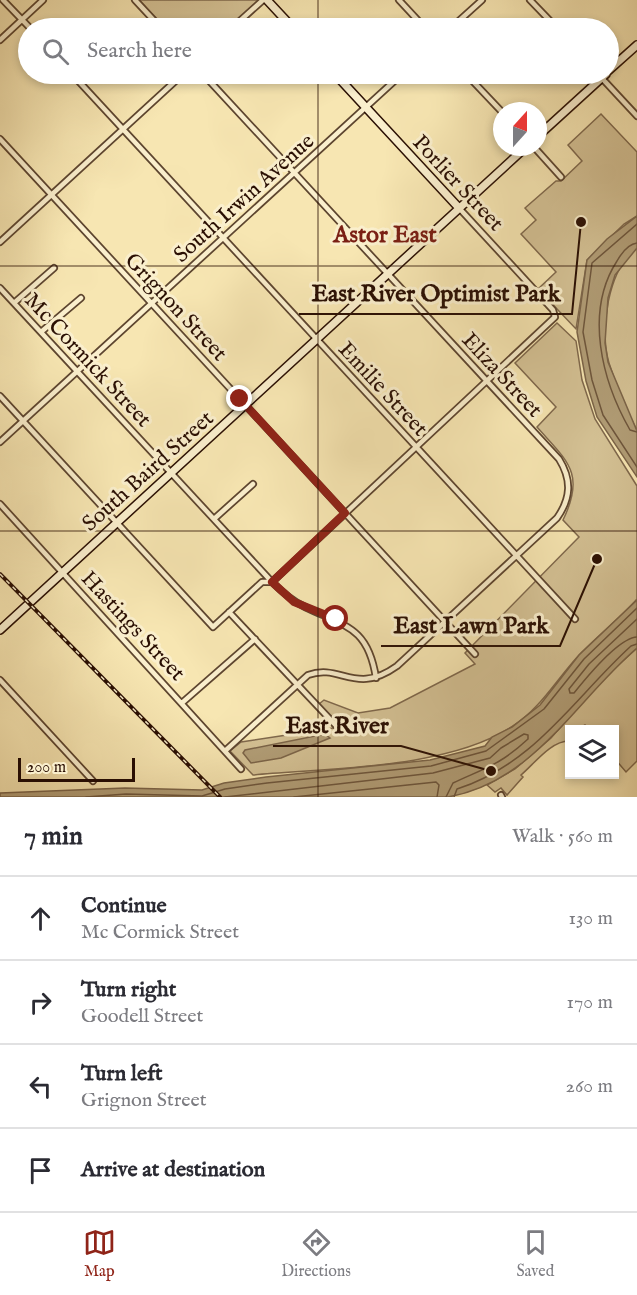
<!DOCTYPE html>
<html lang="en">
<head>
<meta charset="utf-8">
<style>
  :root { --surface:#fff; --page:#f7f7f7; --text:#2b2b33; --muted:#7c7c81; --line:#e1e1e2; --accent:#8f2418 }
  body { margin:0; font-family:"IM FELL English",serif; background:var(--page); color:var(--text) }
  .controls { position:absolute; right:18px; bottom:18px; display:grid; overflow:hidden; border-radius:0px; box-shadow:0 3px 9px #0003 }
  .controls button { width:54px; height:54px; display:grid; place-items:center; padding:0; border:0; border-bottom:2px solid var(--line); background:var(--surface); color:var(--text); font:30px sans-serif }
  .compass { position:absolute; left:493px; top:102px; width:54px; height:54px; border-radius:50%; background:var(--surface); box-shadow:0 3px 9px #0003; rotate:21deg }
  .scale { position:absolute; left:18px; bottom:15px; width:117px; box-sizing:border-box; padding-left:6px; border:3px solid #2a0f03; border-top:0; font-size:16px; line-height:21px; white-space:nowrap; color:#2a0f03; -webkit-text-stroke:4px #faefcd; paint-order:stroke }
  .stop { position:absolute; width:18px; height:18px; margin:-14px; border:4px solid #8f2418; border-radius:50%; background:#fff }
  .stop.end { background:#8f2418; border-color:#fff; box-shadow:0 2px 6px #0008 }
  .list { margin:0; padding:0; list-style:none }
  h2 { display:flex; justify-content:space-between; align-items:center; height:78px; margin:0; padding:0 24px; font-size:26px }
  h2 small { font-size:20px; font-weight:400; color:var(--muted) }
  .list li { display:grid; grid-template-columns:39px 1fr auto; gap:18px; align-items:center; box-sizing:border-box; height:84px; padding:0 24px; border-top:2px solid var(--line) }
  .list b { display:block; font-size:22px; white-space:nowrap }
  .list p { margin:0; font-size:20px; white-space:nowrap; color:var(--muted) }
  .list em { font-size:20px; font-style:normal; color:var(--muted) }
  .icon { flex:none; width:33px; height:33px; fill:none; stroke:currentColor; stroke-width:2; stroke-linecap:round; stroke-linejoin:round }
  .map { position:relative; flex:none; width:637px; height:797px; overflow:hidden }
  .search { position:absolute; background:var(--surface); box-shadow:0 3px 9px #0003; left:18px; right:18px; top:18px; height:66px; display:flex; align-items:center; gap:15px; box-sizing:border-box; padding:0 21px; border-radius:33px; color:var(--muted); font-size:22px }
  .sheet { height:414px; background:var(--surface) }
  nav { display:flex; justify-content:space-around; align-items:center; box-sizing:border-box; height:84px; border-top:2px solid var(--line); background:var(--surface); font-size:16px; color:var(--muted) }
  nav a { display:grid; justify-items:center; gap:3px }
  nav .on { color:var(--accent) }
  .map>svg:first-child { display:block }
</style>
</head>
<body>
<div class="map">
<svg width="637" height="797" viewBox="0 0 637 797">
  <rect width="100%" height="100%" fill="#f7e6b2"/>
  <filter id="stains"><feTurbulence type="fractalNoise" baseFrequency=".00333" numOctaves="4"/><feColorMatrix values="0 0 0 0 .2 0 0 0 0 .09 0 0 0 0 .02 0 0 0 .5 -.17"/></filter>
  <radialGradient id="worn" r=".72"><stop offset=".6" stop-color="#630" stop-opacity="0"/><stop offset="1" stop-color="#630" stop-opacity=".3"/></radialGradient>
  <path fill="#d4c194" stroke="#7f684c" stroke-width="1.5" d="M139,0H260L228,28H165Z
    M601,114L637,152V216L624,224L587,260L576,329L538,289L556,272L521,234L536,220L525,208L556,181H561L582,161L568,145Z
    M637,248V431C626,409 616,386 609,363C599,330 608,269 637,248Z
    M557,323L576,341L582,380L595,419L637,486V599C620,618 599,635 581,653C557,678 542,707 513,726C449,769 329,768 253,775L230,751L241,742L333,728L338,724L319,704L324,700L358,713L390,708L475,664L465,653L579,537L563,520C586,473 567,461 537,427L556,407L515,363Z
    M637,648V761L626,772L615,759L614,730L589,729L585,725L578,729L570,730L569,741C551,741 535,763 521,775L523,777L507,795L501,788L495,792L487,785L515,769L551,738L602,680Z"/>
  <path fill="#b19d76" stroke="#7b6448" stroke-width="1.5" d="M637,216V248L615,275L608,298L605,343L608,362L637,431V477L597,417L586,381L577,332L587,260L607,239Z
    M637,600V648C576,700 534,782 448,797H0V793L125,788L202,790L224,783L266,777L430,760L485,746L492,737L512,727L540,705L579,655Z
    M325,734L330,738L281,758L251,763L243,753L245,750Z"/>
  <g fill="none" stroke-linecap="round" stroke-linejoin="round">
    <path stroke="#6e563c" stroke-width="1.5" d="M637,224L592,263L583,332L592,380L603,415L637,467
      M637,243C628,244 621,254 617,261C584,312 602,381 630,430L637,432
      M637,619L589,664L569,689L570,693H574C586,678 618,638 637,637
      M86,797L126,794L202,796L225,789L267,783L431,766L486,751L544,709L584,659L637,608
      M225,797L433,773L490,758L501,748L524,734L528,735V739C500,765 485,768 453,783L446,797
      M294,797L436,782L439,785L437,797
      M454,797L457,789C535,764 574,698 631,646L637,644"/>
    <defs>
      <path id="street" d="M3,0L30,28
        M135,0L161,28
        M399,0L425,28
        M530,0L557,28
        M232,28L263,0
        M451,28L482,0
        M0,40L43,0
        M72,74L575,619
        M203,74L559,459C572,480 571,498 557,518L397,666C355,696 341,663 308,675L225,751
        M466,74L502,112
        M598,74L637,116
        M0,139L475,654
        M534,147L561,177
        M0,242L183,74
        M0,288L272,582C282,592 292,601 305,607C344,626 368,626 376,678
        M14,303L54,268
        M41,332L81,298
        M0,396L213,627L262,582H272L555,317L553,310L459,208
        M0,442L402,74
        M0,504L241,769
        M214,519L253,484
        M229,612L342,732
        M0,680L93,781
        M183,702L255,639
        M501,795L502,797"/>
      <path id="secondary" d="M267,0L293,28
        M608,71L637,45
        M335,74L459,208
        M538,136L606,74
        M0,630L526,147"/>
    </defs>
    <use href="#street" stroke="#5d452f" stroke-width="8"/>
    <use href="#secondary" stroke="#2a0f03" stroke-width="10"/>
    <use href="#street" stroke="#faefcd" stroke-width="4.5"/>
    <use href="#secondary" stroke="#faefcd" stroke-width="7"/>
    <defs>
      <path id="rail" d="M0,574L220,797"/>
    </defs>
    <use href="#rail" stroke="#2a0f03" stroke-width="4"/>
    <use href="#rail" stroke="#faefcd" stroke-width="1.5" stroke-dasharray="4.5" stroke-linecap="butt"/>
  </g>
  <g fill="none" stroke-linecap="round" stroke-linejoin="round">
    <path stroke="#8f2418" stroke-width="8" d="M240,399L345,513L272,582L294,602L336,619"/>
  </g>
  <path fill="none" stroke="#2a0f03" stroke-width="1.5" stroke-opacity="0.55" d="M318,0V28M318,74V797M0,266H637M0,531H637"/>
  <g text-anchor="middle" stroke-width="6" stroke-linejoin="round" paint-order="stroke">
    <g font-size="22" fill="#2a0f03" stroke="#faefcd">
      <text transform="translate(459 182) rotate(47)" y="8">Porlier Street</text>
      <text transform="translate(243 197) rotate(-42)" y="8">South Irwin Avenue</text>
      <text transform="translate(177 306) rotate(47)" y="8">Grignon Street</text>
      <text transform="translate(89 359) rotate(47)" y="8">Mc Cormick Street</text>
      <text transform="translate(503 374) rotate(47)" y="8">Eliza Street</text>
      <text transform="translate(384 388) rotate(47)" y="8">Emilie Street</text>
      <text transform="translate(147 470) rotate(-42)" y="8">South Baird Street</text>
      <text transform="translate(134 625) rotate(47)" y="8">Hastings Street</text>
    </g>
    <g font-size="24" font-weight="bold" fill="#7a1f14" stroke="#faefcd">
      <text x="385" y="242">Astor East</text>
    </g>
  </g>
  <path fill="none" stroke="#2a0f03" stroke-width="2" d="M581 222L572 314H299M597 559L560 646H381M491 771L401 746H273"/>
  <g fill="#2a0f03" stroke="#faefcd" stroke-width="2">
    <circle cx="581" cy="222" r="6"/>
    <circle cx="597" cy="559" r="6"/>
    <circle cx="491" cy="771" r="6"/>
  </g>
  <g font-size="24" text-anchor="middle" font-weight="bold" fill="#2a0f03" stroke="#faefcd" stroke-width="6" stroke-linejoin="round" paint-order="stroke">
    <text x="436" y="301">East River Optimist Park</text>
    <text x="471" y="633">East Lawn Park</text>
    <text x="337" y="733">East River</text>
  </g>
  <rect width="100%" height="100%" filter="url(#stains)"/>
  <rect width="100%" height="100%" fill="url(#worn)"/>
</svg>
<div class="controls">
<button><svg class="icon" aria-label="layers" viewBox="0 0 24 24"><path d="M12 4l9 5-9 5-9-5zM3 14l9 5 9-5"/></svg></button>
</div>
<svg class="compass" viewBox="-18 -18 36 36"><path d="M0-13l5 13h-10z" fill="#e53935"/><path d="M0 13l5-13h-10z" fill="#7c7c81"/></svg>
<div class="scale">200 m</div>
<div class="stop" style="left:336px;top:619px"></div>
<div class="stop end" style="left:240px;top:399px"></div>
<div class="search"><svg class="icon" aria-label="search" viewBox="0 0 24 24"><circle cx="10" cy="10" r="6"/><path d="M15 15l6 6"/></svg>Search here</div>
</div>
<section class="sheet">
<h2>7 min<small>Walk · 560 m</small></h2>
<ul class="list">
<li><svg class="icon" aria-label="ahead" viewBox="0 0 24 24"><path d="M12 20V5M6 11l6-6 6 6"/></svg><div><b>Continue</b><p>Mc Cormick Street</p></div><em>130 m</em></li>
<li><svg class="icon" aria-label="right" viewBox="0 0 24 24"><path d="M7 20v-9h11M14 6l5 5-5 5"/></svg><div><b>Turn right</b><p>Goodell Street</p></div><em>170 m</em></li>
<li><svg class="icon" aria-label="left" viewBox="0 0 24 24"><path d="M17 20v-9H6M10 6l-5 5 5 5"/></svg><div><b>Turn left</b><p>Grignon Street</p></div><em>260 m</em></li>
<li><svg class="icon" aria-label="arrive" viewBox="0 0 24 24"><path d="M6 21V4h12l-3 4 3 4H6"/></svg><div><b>Arrive at destination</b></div></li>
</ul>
</section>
<nav>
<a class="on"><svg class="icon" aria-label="map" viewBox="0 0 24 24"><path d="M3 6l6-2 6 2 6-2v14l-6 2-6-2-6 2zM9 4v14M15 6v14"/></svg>Map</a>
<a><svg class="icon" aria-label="directions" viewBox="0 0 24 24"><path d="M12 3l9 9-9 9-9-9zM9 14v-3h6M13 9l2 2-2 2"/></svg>Directions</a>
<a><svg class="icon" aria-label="saved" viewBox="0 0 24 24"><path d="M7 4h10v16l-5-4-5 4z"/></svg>Saved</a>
</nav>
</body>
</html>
